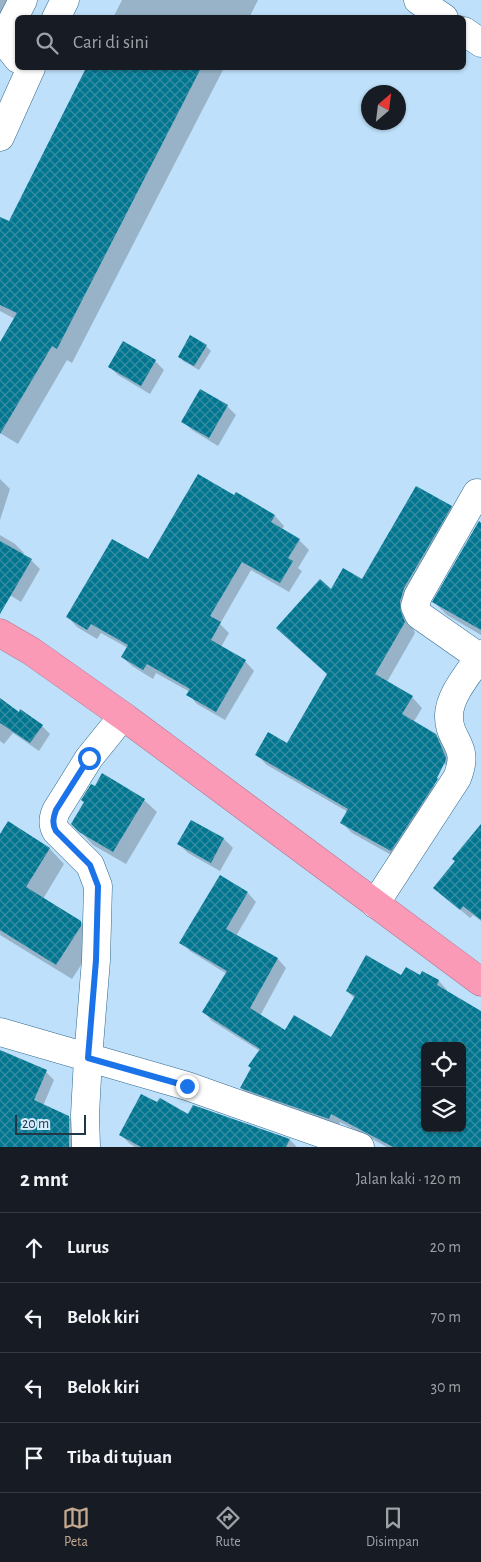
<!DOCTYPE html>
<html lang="id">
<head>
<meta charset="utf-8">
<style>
  :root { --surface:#171b24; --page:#242831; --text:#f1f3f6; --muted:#9ea1a6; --line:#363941; --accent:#c4a98e }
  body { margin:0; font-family:"Alegreya Sans",sans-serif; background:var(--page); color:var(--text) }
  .controls { position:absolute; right:15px; bottom:15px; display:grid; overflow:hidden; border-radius:8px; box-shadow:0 1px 4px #0004 }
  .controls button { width:45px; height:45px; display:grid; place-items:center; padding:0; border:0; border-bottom:1px solid var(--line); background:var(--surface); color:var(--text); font:25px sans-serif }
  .compass { position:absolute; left:361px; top:85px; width:45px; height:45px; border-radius:50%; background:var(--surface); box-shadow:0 1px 4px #0004; rotate:28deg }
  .scale { position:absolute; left:15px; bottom:12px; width:71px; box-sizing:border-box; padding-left:5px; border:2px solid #203748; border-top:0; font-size:14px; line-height:18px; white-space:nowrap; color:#203748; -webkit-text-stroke:4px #d5ecfd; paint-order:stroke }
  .stop { position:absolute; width:15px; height:15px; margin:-11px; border:4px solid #1a73e8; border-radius:50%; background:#fff }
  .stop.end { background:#1a73e8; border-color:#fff; box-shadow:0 1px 5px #0008 }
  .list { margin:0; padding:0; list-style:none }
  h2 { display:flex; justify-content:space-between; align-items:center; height:65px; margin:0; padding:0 20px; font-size:21px }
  h2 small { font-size:16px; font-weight:400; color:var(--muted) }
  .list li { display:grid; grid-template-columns:32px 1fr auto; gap:15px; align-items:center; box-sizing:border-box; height:70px; padding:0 20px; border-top:1px solid var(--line) }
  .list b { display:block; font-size:19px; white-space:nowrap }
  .list em { font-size:16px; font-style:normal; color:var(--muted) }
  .icon { flex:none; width:28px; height:28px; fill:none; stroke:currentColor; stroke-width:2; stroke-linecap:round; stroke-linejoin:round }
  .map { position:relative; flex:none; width:481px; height:1147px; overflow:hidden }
  .search { position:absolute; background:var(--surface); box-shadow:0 1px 4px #0004; left:15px; right:15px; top:15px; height:55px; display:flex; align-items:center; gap:12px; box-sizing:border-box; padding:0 18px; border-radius:8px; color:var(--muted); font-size:19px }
  .sheet { height:345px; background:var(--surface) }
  nav { display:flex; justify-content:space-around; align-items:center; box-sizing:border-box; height:70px; border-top:1px solid var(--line); background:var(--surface); font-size:14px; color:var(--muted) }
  nav a { display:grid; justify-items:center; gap:2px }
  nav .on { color:var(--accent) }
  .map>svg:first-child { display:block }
</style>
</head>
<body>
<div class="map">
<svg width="481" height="1147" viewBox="0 0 481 1147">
  <defs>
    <pattern id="building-cross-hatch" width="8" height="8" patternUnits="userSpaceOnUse" patternTransform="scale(1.25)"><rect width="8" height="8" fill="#007690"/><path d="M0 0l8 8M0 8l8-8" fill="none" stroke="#388da1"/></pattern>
  </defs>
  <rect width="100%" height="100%" fill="#bee0fa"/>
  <path fill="#0003" fill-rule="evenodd" d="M0,0H8L0,57Z
    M122,0H258L249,18H113Z
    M88,68H224L72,363L67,360L18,444L0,433V344L15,319L0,311V218L9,223Z
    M206,346L211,351L199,370L183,361L179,356Z
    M155,361L164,370L150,394L118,375L109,366Z
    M227,406L236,415L218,446L192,430L183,421Z
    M0,479L10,489L0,520Z
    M236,494L275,516L284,526L282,530L299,540L309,550L298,568L302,571L289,592L251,570L220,624L229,633L221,647L245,661L254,671L225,720L197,704L188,694L190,692L156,673L153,679L132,666L122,657L128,648L101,633L97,639L77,627L68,617L148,561L235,497Z
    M451,507L461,517L411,624L415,633L387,682L412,697L422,708L413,723L436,735L446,746L456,771L409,743L434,785L444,795L402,861L352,833L342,823L348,812L267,765L257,755L287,744L328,674L331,591L362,581Z
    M481,524V635L447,615L434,602Z
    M0,535L15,544L24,553L22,555L31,560L40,569L21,602L5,592L0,588Z
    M0,700L19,714L42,726L50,734L39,751L13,733L4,744L0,741Z
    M144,800L157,812L126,864L93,845L73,824Z
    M192,821L224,839L233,848L220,871L188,853L179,844Z
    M8,823L50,849L64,864L43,899L81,922L96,938V942L72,979L0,935V836Z
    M481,826V921L473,915L470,918L435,888L457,861Z
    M248,893L256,902L236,936L278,959L286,968L260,1016L285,1032L331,1039L355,999L347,991L402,977L420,976L422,973L439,981L447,990V992L481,1013V1147H387L340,1122L338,1128L250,1097L241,1088L260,1051L212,1021L204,1012L227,974L190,951L181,942ZM425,1046H462V1128H425Z
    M0,1051L46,1072L54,1080L43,1106L69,1117L77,1126L78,1147H0Z
    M194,1106L290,1140L297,1147H135L130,1144L121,1135L189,1116Z"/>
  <path fill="url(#building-cross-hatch)" fill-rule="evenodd" d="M86,68H201L57,349L52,346L0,434V342L17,313L0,305V217L9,221Z
    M190,335L207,345L194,366L178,357Z
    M123,341L156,360L141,386L108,367Z
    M200,389L228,405L209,438L181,422Z
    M198,474L234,495L236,492L275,515L271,522L300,539L288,558L293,561L280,583L242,562L210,616L221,622L211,640L246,660L216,712L186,695L190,689L147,664L143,670L121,657L128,645L91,624L87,630L66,617L112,539L148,559Z
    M416,486L452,506L404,588L400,602L401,612L405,622L375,674L413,696L402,714L436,734L446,758L445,762L437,778L438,779L391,851L340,823L348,809L255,755L268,732L287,743L327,674L276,628L320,579L331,589L343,568L362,579Z
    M479,521L481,523V630L432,602Z
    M0,541L32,559L0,614Z
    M0,698L19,712L20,709L43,725L30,743L0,723Z
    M102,773L145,799L113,852L79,832L71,824L84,802L81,800L91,784L95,786Z
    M191,820L224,838L211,863L177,844Z
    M8,821L50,848L26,887L81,921V926L56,965L0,930V834Z
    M481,824V920L463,906L460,910L433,888L455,861L452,859Z
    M220,875L248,892L226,929L278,958L250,1008L285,1030L294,1015L331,1037L355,996L346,991L366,955L401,975L406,967L420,975L422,971L439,980L437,985L481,1011V1147H393L331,1114L329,1119L240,1088L251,1068L248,1066L260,1049L202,1012L227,971L179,943ZM425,1046H462V1128H425Z
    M0,1050L47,1070L34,1100L69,1116V1147H0Z
    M141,1094L157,1102L160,1098L188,1114L193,1105L290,1139L286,1147H141L119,1135Z"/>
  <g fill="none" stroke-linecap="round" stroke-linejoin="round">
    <defs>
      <path id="minor" d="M418,0L444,18
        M56,18L65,0
        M464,31L481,43
        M18,59L6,44L9,27L23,0
        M0,137L31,68
        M477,493L418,596L415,606L419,615L479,657
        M375,904L457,778C471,744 448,742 449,715C450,693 470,673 481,654
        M0,1032L187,1086L360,1147
        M86,1147L85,1115L88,1058L96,960L98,886L90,865L56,831C52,824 53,818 56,811L89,758L123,716"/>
      <path id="highway" d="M0,633L31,651L123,716L481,982"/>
    </defs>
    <use href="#minor" stroke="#30688d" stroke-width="29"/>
    <use href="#highway" stroke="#ae7790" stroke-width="29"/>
    <use href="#minor" stroke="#fff" stroke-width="28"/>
    <use href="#highway" stroke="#fb9ab7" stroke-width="28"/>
  </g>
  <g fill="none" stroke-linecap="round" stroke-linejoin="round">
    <path stroke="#1a73e8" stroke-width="6" d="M89,758L56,810C53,818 52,824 56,831L90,865L98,886L96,960L88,1058L187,1086"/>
  </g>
</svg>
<div class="controls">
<button><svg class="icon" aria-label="locate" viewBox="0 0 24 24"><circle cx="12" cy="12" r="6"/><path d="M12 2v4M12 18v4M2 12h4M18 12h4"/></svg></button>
<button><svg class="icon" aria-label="layers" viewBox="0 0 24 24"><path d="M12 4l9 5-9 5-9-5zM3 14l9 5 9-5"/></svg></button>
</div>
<svg class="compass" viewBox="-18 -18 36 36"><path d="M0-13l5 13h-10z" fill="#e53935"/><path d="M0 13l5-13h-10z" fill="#9ea1a6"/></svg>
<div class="scale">20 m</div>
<div class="stop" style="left:89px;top:758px"></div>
<div class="stop end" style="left:187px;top:1086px"></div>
<div class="search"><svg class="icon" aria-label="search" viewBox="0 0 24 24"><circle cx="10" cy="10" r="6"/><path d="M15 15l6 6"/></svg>Cari di sini</div>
</div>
<section class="sheet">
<h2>2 mnt<small>Jalan kaki · 120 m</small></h2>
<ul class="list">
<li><svg class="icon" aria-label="ahead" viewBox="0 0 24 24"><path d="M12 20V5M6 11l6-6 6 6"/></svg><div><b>Lurus</b></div><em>20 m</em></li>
<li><svg class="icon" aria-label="left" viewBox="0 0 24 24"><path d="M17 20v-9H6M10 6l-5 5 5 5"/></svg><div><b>Belok kiri</b></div><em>70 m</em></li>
<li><svg class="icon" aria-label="left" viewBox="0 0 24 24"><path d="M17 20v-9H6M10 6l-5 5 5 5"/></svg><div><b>Belok kiri</b></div><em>30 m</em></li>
<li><svg class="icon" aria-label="arrive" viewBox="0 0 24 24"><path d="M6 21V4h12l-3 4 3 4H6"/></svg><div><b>Tiba di tujuan</b></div></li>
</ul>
</section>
<nav>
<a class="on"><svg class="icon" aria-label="map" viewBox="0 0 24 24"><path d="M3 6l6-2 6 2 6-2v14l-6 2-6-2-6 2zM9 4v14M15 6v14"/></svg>Peta</a>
<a><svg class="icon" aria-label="directions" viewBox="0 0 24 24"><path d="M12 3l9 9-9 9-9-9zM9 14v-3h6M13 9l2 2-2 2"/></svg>Rute</a>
<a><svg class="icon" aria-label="saved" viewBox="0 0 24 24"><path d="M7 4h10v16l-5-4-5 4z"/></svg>Disimpan</a>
</nav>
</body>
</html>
